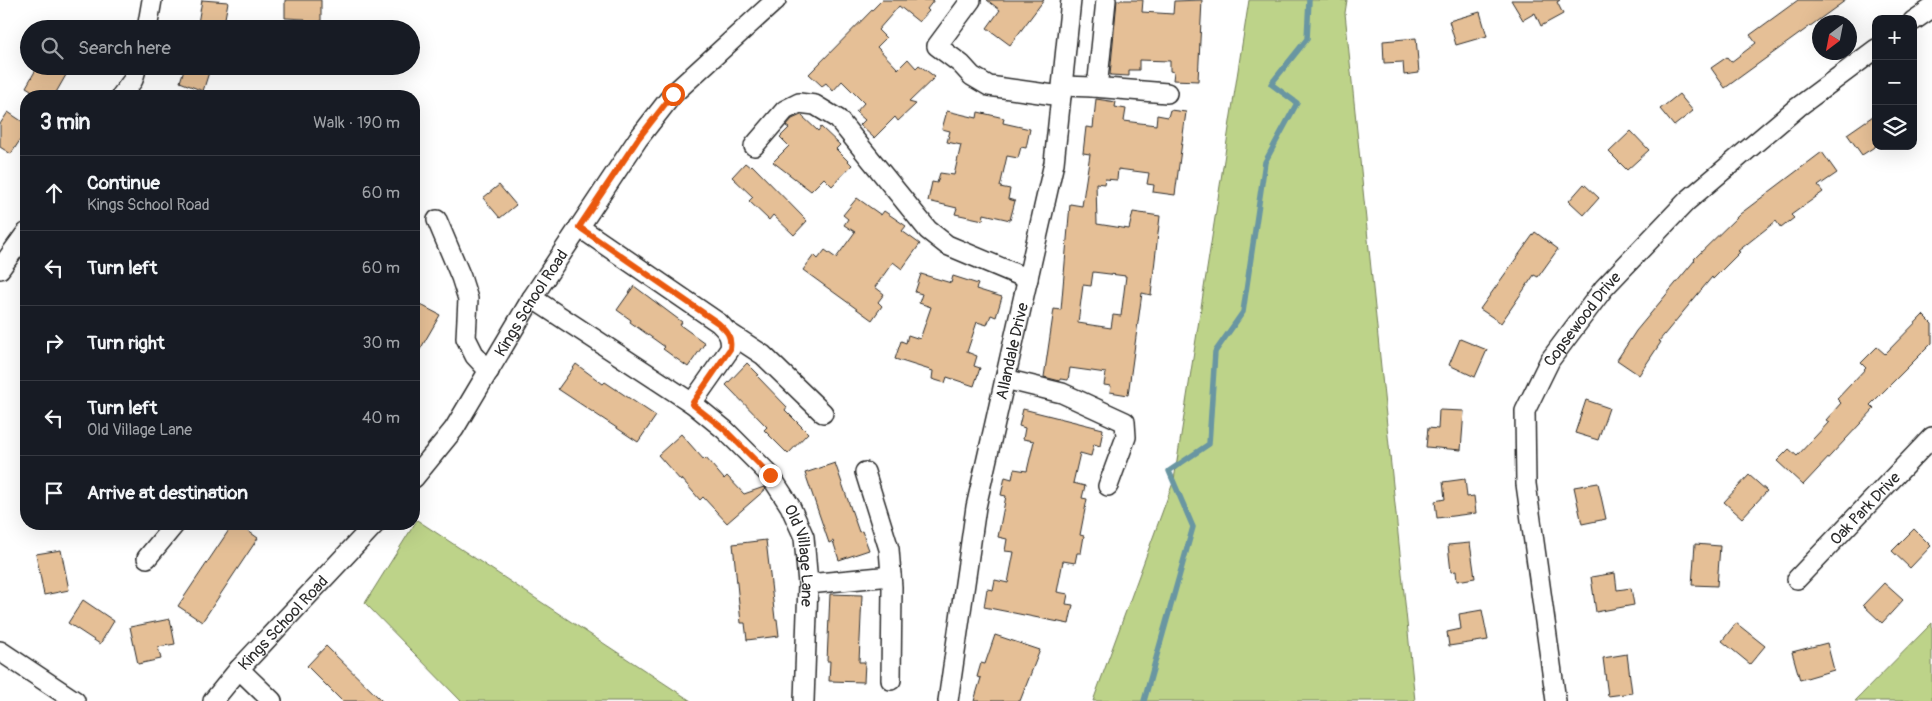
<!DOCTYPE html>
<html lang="en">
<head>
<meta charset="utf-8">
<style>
  :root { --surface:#171b24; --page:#242831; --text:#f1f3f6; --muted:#9ea1a6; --line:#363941 }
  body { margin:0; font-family:Pangolin,sans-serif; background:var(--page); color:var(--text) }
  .controls { position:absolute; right:15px; top:15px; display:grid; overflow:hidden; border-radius:10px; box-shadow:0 5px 20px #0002 }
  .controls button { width:45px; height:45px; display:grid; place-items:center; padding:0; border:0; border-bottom:1px solid var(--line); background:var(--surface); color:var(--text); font:25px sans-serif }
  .compass { position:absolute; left:1812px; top:15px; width:45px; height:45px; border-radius:50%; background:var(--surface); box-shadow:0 5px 20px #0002; rotate:212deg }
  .stop { position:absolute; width:15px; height:15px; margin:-11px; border:4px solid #ea580c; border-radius:50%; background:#fff }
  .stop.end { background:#ea580c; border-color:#fff; box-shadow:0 1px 5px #0008 }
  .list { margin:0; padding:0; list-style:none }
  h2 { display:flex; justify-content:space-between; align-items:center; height:65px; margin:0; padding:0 20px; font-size:21px }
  h2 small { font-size:16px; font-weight:400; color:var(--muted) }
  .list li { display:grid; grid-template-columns:32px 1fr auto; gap:15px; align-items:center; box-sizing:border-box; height:75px; padding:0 20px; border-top:1px solid var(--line) }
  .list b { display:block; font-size:19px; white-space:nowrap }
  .list p { margin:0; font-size:16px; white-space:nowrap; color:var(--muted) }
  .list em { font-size:16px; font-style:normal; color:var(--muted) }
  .icon { flex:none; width:28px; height:28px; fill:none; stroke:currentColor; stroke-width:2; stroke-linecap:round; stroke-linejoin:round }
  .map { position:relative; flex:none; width:1932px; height:701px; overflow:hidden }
  .search { position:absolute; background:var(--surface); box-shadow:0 5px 20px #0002; left:20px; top:20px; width:400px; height:55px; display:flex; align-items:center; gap:12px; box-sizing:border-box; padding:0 18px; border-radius:28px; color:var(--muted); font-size:19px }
  .panel { position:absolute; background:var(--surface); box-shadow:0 5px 20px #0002; left:20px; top:90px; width:400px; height:440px; border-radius:20px }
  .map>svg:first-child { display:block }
</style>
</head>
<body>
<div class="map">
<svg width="1932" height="701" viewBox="0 0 1932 701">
  <rect width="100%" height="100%" fill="#fff"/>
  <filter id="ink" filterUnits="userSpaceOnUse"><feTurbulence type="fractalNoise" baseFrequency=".02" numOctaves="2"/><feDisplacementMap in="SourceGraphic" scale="10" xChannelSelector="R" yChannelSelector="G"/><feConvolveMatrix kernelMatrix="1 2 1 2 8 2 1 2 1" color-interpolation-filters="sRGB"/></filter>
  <g filter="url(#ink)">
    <path fill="#bdd389" stroke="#747f5a" d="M1249,0H1347L1345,13L1415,701H1093L1174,480Z
      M417,520L691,701H461L365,603Z
      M1932,623V701H1855Z"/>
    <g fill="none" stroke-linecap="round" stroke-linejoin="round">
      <path stroke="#6996a2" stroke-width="5.5" d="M1144,701L1193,527L1169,471L1209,444L1215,352L1243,312L1265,162L1297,103L1271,84L1307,39L1309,0"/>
    </g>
    <path fill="#e5bf96" stroke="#2b2b2b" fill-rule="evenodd" d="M202,0L228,2L223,29H197Z
      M285,0H321V29L305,28V19L285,18Z
      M882,0H934L927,9L929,11L919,22L899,6L878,30L886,38L877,47L898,69L908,59L916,68L919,65L935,77L909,102L916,104L898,121L895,117L874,138L860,125L865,120L856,112L864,103L842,81L833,91L826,83L822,86L809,74Z
      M987,0H1044L1010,45L987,28L1000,10Z
      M1117,0H1143L1142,12L1173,14L1174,1L1202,0L1198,81L1173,80L1174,72L1170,71V61L1139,60V70H1129V76L1110,75Z
      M1511,0H1560L1557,2L1563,14L1541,26L1535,13L1523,20Z
      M1798,0H1846L1725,88L1711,68L1727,57L1731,62L1756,43L1750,35Z
      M1480,12L1487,36L1456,45L1449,21Z
      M1416,38L1419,73L1404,75L1403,62L1384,63L1383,41Z
      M38,66H52L66,75L54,96H41L26,87Z
      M185,66H211L203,91L180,82Z
      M1679,94L1693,111L1674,126L1660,109Z
      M1096,99L1116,102L1115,107L1126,109L1124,121L1156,125L1157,115L1168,117L1170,110L1186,112L1175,195L1153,192L1154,185L1147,184L1149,173L1118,169L1117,180L1105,179L1104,184L1096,183L1097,224L1129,229L1133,212L1160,216L1151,295L1142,293L1128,395L1110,392L1111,386L1104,385L1106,373L1070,368L1068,380L1060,379V381L1044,377L1054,309L1061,310L1070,204L1082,206L1090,154L1083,153L1086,127L1093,128ZM1093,272L1126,276L1121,316L1113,315L1111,328L1078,323L1083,285L1091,286Z
      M947,111L977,118L978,112L1004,118L1003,123L1030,129L1026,148L1021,147L1018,158L1007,156L1000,187L1010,189L1008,199L1015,201L1010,220L984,214L983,220L955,214L957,208L928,201L932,182L937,183L940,173L954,175L961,145L947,142L950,131L942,129Z
      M8,112L26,124V131L11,154L0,147V124Z
      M1876,114V146L1862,155L1847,134Z
      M801,115L818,131L821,127L840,145L836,149L852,165L832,186L824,178L811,191L773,162L789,146L780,137L789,128L786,126L792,119Z
      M1631,131L1649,150L1627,170L1609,152Z
      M1822,152L1837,173L1818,186L1823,192L1791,215L1794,218L1781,228L1776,221L1738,251L1740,252L1713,279L1712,277L1659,341L1661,342L1639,375L1617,360L1636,331L1695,260L1694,259L1740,214Z
      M745,163L750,167L752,165L807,221L794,235L773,215L769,220L749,201L753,197L732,177Z
      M1584,184L1599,198L1584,215L1569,201Z
      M499,185L516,205L500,218L483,198Z
      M857,198L881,215L884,211L906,226L902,231L920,244L902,269L893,262L875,287L884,294L878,302L882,306L872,320L803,270L814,255L818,259L825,250L836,258L855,232L844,225L848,219L843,215Z
      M1535,232L1558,249L1538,277L1534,275L1501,323L1480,309Z
      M921,274L951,283L953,276L978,284L976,289L1002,297L996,317L991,315L987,325L977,322L967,352L977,356L974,366L980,368L974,386L947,377L945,383L932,379L933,371L895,359L901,341L906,343L908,335L920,339L931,307L919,303L922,294L915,292Z
      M634,286L682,322L680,325L705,343L688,367L663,349L665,347L630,322L631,320L617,310Z
      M421,305L440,315L414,360V317Z
      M1923,315L1932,324V343L1870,405L1874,409L1803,485L1777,461L1789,449L1797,456L1829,422L1826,420L1841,403L1837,399L1866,368L1861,363L1877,347L1885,354Z
      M1460,339L1487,350L1475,377L1449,365Z
      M747,363L759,375L757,376L787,407L785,410L808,433L788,454L764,430L767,427L726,385Z
      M576,364L603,384L605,382L656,416L638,442L558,389Z
      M1586,400L1609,408L1598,440L1575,433Z
      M1023,409L1103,429L1100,446L1094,444L1091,456L1080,453L1073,483L1085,486L1082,498L1087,499L1080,535L1084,536L1081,553H1077L1075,563L1063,561L1057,592L1068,594L1066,604L1073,605L1069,624L984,607L987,589L993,590L995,580L1008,583L1014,552L1005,551L1007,539L998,537L1006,496L1001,495L1005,477L1012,479L1014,469L1027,471L1034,441L1023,439L1025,428L1019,426Z
      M1439,410L1464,411L1461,450L1426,447L1428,428L1438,429Z
      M681,434L704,460L706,458L724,479L727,476L744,494L764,487L766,489L727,523L703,497L700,500L682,479L681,481L658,455Z
      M835,463L859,532L862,531L869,550L839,560L833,541L829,543L805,473Z
      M1749,475L1767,491L1742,518L1724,502Z
      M1465,479L1467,497L1474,496L1476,513L1437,518L1435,501L1445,499L1443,482Z
      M1598,483L1606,519L1582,524L1574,487Z
      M233,524H238L258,538L202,622L178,606Z
      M1914,529L1931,546L1910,568L1892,551Z
      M766,540L775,619H777L779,636L747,640L745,623H741L733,544Z
      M1470,543L1475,578L1457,581L1456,571L1451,572L1448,545Z
      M1695,544L1720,546L1717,586L1692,585Z
      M61,550L69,590L44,595L36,554Z
      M1615,573L1617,590L1631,588L1634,605L1596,612L1591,577Z
      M1884,583L1903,600L1882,623L1863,605Z
      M830,594L862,595L859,662H865L864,682L829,681L830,661H827Z
      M83,600L114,621L100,644L68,623Z
      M1482,610L1488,640L1449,646L1447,632L1461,629L1459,614Z
      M170,619L175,644L158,647L161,659L138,664L130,627Z
      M1736,623L1765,646L1750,664L1722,641Z
      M995,635L1040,650L1020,701H974L981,678L977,677L981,663L985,664Z
      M1827,643L1834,670L1800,680L1792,652Z
      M326,646L382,701H342L307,666Z
      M1627,654L1632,693L1608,696L1603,658Z"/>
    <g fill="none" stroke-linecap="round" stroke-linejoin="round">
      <defs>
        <g id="minor">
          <path d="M971,0L937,46L961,64L972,76L989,86L1061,96"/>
          <path d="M1913,21L1932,8"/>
          <path d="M147,29L152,0"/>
          <path d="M1063,86L1093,87L1098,79L1106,0"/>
          <path d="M1093,87L1167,93"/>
          <path d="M121,96L133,80L137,66"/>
          <path d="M754,146L785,110L799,103L815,105L838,119L928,230L947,245L1028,279"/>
          <path d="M437,220L461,277L468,299L466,338L475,356L489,371"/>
          <path d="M579,227L719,323C727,331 732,336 730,349L692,403"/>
          <path d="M0,269L26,233"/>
          <path id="s1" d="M532,298L692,403L725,430L770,475L790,506L804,537L808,584L804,701"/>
          <path d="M728,332L763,355L823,413"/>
          <path d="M1005,379L1062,393L1125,422L1126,437L1108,486"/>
          <path d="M865,472L889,549L892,587L891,680"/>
          <path id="s2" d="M414,478L454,429L532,298L638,139L673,94L776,0"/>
          <path d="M147,558L175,524"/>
          <path id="s3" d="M1797,579L1932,437"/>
          <path d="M808,584L891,576"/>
          <path d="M0,651L75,701"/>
          <path d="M239,669L272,701"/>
          <path id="s4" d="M213,701L239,669L375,524"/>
          <path id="s5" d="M948,701L976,507L1054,163L1071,0"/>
          <path id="s6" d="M1556,701L1526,484L1525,411L1550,360L1604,288L1687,201L1798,107L1876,49"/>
        </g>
      </defs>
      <use href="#minor" stroke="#2b2b2b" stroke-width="22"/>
      <use href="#minor" stroke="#fff" stroke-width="19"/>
    </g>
  </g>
  <g fill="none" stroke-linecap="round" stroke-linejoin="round" filter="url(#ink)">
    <path stroke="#ea580c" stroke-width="6" d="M673,94L638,139L579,227L718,323C727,331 732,336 730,349L692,404L725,430L770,475"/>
  </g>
  <g text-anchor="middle" stroke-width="4.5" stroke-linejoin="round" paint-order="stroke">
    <g font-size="16" fill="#2b2b2b" stroke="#fff">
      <text dy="6" stroke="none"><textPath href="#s2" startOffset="211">Kings School Road</textPath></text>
      <text dy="6" stroke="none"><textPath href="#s6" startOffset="401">Copsewood Drive</textPath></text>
      <text dy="6" stroke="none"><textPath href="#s5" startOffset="356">Allandale Drive</textPath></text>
      <text dy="6" stroke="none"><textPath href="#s3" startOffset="98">Oak Park Drive</textPath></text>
      <text dy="6" stroke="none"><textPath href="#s1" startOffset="386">Old Village Lane</textPath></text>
      <text dy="6" stroke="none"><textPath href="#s4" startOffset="105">Kings School Road</textPath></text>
    </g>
  </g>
</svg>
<div class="controls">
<button>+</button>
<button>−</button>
<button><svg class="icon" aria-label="layers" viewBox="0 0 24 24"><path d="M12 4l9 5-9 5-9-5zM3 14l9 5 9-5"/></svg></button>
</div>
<svg class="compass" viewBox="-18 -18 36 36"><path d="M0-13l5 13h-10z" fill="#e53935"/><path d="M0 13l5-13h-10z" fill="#9ea1a6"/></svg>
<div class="stop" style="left:673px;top:94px"></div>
<div class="stop end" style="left:770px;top:475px"></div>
<div class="search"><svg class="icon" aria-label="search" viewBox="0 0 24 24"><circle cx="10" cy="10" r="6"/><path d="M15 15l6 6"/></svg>Search here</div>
<section class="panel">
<h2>3 min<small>Walk · 190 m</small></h2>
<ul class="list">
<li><svg class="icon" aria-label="ahead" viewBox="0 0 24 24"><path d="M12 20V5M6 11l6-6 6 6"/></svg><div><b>Continue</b><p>Kings School Road</p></div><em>60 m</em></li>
<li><svg class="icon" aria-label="left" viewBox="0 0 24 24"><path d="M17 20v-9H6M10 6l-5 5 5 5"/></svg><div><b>Turn left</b></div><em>60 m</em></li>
<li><svg class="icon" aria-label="right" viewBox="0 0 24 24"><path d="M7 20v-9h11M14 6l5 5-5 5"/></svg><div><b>Turn right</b></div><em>30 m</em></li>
<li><svg class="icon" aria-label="left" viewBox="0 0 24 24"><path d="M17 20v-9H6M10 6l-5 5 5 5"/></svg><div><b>Turn left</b><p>Old Village Lane</p></div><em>40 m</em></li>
<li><svg class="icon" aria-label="arrive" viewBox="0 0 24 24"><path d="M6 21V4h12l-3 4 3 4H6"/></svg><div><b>Arrive at destination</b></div></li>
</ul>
</section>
</div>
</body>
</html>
